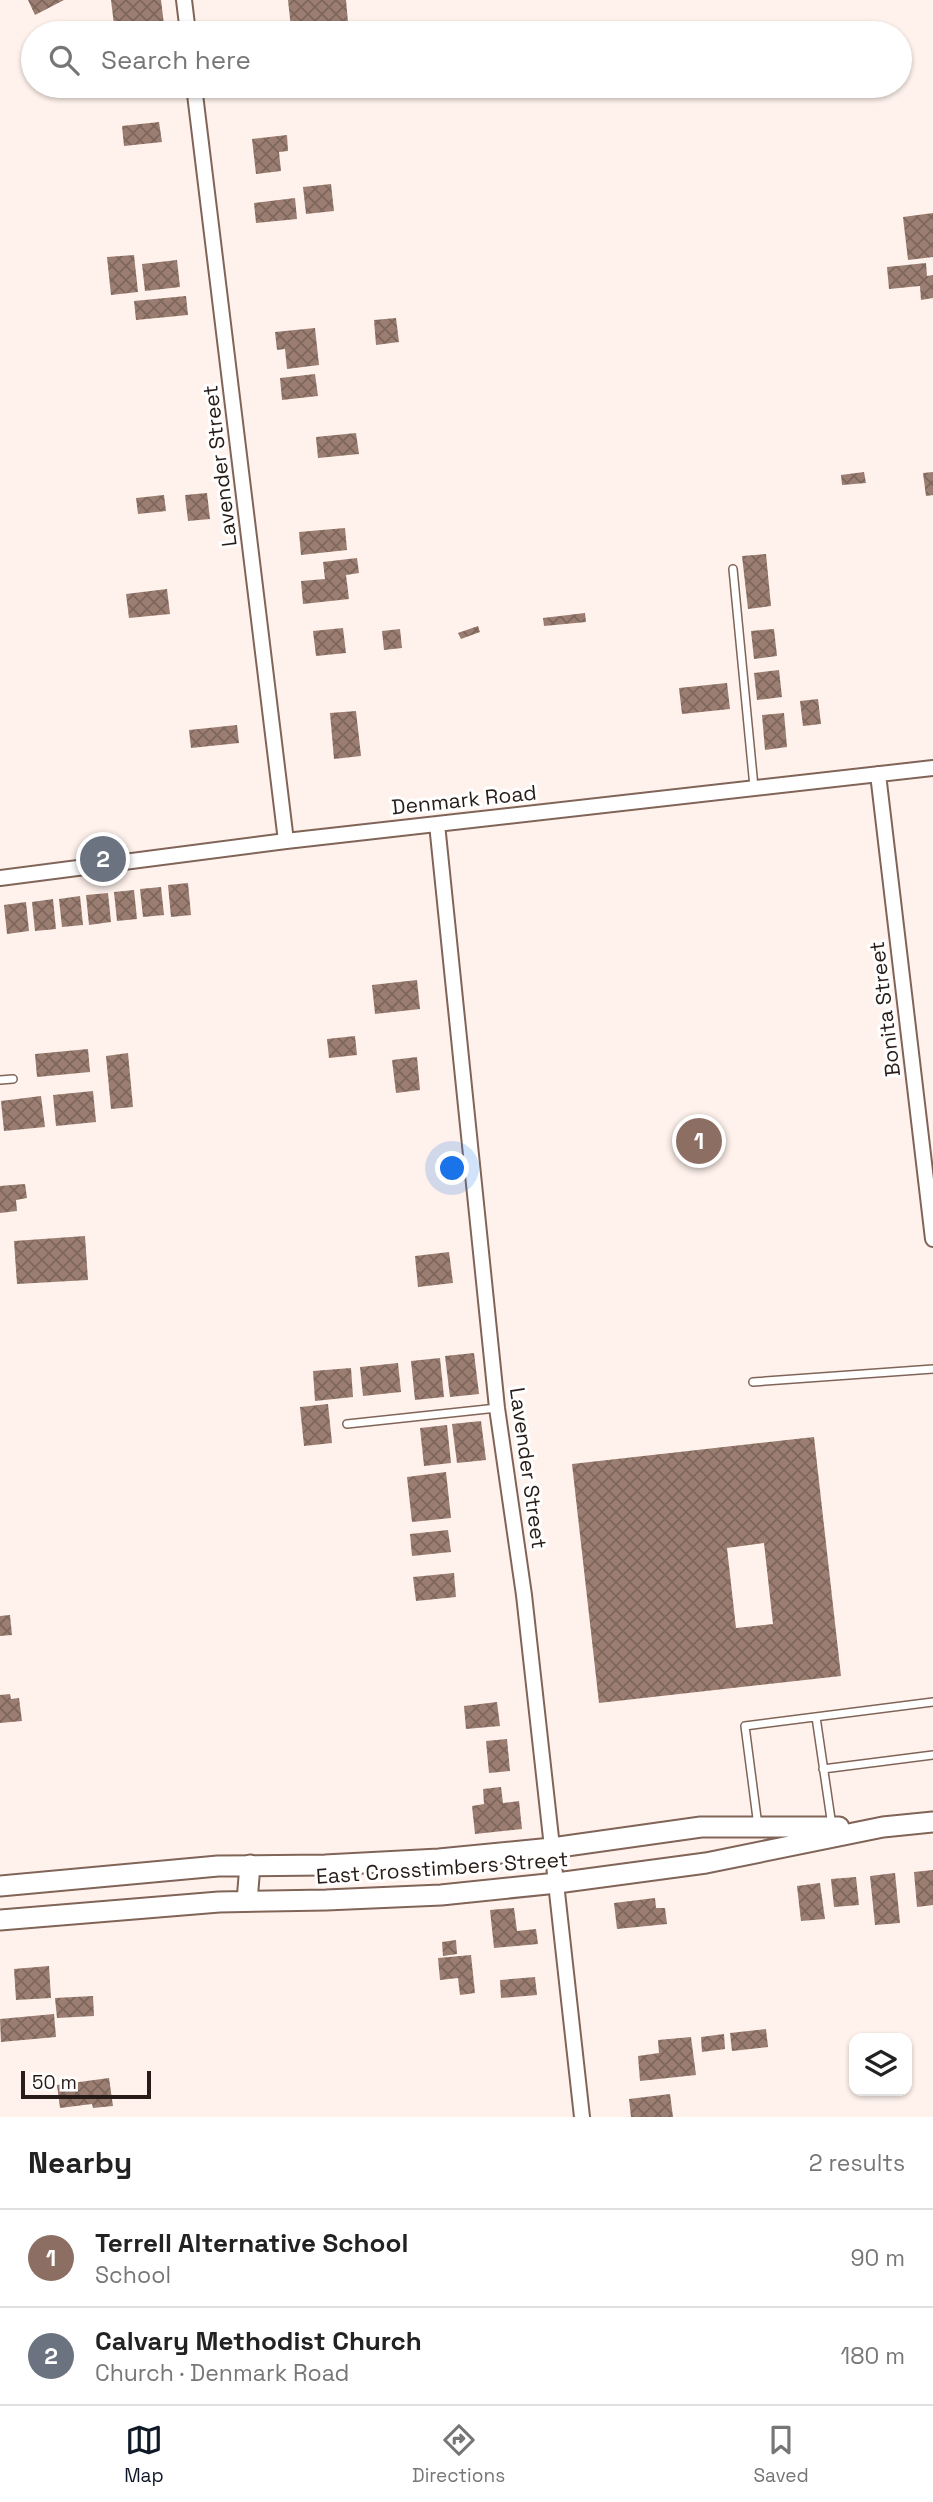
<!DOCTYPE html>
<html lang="en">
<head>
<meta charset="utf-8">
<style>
  :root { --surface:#fff; --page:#f6f6f6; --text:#222; --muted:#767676; --line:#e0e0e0; --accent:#111827 }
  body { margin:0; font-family:"Space Grotesk",sans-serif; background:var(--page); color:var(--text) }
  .controls { position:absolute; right:21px; bottom:21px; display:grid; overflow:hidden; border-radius:14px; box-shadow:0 2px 5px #0004 }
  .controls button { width:63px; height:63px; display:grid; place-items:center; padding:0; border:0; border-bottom:2px solid var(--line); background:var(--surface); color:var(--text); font:35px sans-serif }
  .scale { position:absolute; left:21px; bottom:18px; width:130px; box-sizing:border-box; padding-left:7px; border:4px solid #271c17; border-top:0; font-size:19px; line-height:24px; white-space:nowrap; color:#271c17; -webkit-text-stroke:5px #fff; paint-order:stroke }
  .you { position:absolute; left:453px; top:1169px; width:24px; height:24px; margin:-18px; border:5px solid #fff; border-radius:50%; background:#1a73e8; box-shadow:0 0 0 10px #1a73e833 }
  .badge { display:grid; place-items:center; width:46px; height:46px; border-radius:50%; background:var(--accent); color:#fff; font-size:23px; font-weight:700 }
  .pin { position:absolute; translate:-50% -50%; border:4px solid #fff; box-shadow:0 2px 7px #0006 }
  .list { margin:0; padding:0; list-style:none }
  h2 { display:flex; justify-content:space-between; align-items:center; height:91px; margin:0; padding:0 28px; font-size:30px }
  h2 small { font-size:23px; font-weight:400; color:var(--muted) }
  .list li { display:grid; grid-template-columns:46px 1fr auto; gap:21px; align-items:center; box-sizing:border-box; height:98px; padding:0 28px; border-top:2px solid var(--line) }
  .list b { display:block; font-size:26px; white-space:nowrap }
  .list p { margin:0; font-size:23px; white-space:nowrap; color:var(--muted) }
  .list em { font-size:23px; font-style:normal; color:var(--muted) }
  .icon { flex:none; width:38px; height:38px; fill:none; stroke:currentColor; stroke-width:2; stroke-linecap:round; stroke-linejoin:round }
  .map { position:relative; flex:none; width:933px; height:2117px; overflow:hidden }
  .search { position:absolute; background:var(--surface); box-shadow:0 2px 5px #0004; left:21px; right:21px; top:21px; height:77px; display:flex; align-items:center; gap:18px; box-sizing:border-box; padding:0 24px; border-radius:38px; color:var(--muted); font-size:26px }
  .sheet { height:287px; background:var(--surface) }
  nav { display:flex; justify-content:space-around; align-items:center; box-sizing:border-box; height:98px; border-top:2px solid var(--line); background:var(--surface); font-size:19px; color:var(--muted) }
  nav a { display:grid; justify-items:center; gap:4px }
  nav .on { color:var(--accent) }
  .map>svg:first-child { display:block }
</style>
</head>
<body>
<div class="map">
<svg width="933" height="2117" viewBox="0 0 933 2117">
  <defs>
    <pattern id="building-cross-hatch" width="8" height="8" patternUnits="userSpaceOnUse" patternTransform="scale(1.75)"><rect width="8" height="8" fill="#9b7e71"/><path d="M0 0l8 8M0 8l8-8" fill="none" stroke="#7e665c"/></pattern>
  </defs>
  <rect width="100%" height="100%" fill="#fff2ec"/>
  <path fill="url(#building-cross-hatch)" fill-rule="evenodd" d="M28,0H64L35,15Z
    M111,0H161L165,33H115Z
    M288,0H346L348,22L291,28Z
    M159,122L162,142L124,146L122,126Z
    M287,135L288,151L279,152L281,171L256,174L252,139Z
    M331,184L334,211L306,214L303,187Z
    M295,198L297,219L256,223L254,203Z
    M933,213V257L908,260L903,217Z
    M134,255L138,292L111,295L107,257Z
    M177,260L180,287L145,291L142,264Z
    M926,263L927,276L933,275V298L921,300L920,286L889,289L887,267Z
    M186,296L188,315L136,320L134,301Z
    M396,318L399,342L376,345L374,320Z
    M315,328L319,365L287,369L285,349L277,350L275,332Z
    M315,374L318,396L282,400L280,378Z
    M356,433L359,454L318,458L316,437Z
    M864,472L866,483L842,485L841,475Z
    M933,472V495L926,496L923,473Z
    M207,493L210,519L188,521L185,495Z
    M164,495L166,511L138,514L136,498Z
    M345,528L347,550L301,555L299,532Z
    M766,554L771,606L748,609L742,556Z
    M357,558L359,573L346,575L349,599L303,604L301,581L325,579L323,562Z
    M167,589L170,614L129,618L126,594Z
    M585,613L586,622L544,626L543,618Z
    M478,626L480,632L461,639L458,633Z
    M343,628L346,653L316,656L313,631Z
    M400,629L402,648L384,650L382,631Z
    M774,629L777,656L754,659L751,631Z
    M779,670L782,697L757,700L754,673Z
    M727,683L730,709L682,714L679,688Z
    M818,699L821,724L803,726L800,701Z
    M356,711L361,756L334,759L330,713Z
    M784,713L787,747L765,750L762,715Z
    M237,725L239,743L191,748L189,730Z
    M188,883L191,915L171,917L168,885Z
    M161,887L164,915L143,917L140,889Z
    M134,890L137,919L117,921L114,892Z
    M108,893L111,922L89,925L86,895Z
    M80,896L83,925L62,927L59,899Z
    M53,899L56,929L35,931L32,902Z
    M26,902L29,931L7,934L4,905Z
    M417,980L420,1009L375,1014L372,985Z
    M355,1036L357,1055L329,1058L327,1039Z
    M88,1049L90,1072L37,1077L35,1054Z
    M128,1053L133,1107L111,1109L106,1056Z
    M417,1057L420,1090L396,1093L392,1060Z
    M93,1091L96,1122L56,1126L53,1095Z
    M41,1096L45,1127L4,1131L1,1101Z
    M25,1184L27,1198L16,1200L17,1211L0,1213V1186Z
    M85,1236L88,1280L17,1284L14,1241Z
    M449,1252L453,1283L418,1287L415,1256Z
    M474,1353L479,1394L450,1397L445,1356Z
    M440,1358L444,1397L415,1400L411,1361Z
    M398,1363L401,1392L363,1396L360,1367Z
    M351,1368L353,1397L315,1401L313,1371Z
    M328,1404L332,1443L304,1446L300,1407Z
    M481,1421L486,1460L457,1463L452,1424Z
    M447,1425L451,1463L424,1466L420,1428Z
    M814,1437L841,1676L599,1703L572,1464ZM764,1543L773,1624L736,1628L727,1548Z
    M446,1472L451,1518L412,1522L407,1477Z
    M448,1530L451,1552L412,1556L410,1534Z
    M454,1573L456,1597L416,1601L413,1577Z
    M10,1615L12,1635L0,1636V1616Z
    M10,1694L11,1699L19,1698L22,1721L0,1723V1695Z
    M497,1702L500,1726L466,1729L464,1706Z
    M507,1739L510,1771L489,1773L486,1741Z
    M501,1787L503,1803L519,1801L522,1829L475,1834L472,1806L484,1804L483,1789Z
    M933,1870V1905L917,1907L914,1872Z
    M895,1873L900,1923L875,1925L870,1876Z
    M856,1877L859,1905L834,1907L831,1879Z
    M820,1883L825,1919L801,1921L797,1886Z
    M655,1898L656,1908H665L667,1924L617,1929L614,1903Z
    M514,1908L517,1931L536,1929L538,1944L494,1948L490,1910Z
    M456,1940L457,1954L443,1956L442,1942Z
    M471,1955L475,1993L460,1995L458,1978L440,1980L438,1958Z
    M49,1966L51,1998L16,2000L14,1969Z
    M535,1977L537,1995L501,1998L500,1980Z
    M93,1996L94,2016L57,2018L55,1998Z
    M54,2014L56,2037L1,2042L0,2019Z
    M766,2029L768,2047L732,2051L730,2033Z
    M724,2034L725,2049L702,2052L701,2037Z
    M691,2037L696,2075L640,2081L638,2056L659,2053L658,2040Z
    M109,2078L113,2106L93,2108L92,2104L60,2108L57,2085Z
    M670,2094L673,2117H631L629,2099Z"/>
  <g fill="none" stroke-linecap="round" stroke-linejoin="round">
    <defs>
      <path id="lane" d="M733,569L754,787
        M0,1080L13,1079
        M753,1382L933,1369
        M347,1424L497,1408
        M816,1717L832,1826
        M823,1769L933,1755
        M758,1826L745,1726L933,1702"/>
      <path id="street" d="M184,0L188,33
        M194,86L286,841
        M878,774L933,1239
        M437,824L497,1408L524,1595L582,2117
        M0,878L286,841L933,768"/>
      <path id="secondary" d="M0,1886L218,1866L325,1865L439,1859L552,1848L701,1827H839
        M247,1901L250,1865
        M0,1920L219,1902L326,1900L441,1895L557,1883L706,1863L883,1827L933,1822"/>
    </defs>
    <use href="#lane" stroke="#806458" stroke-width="10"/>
    <use href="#street" stroke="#806458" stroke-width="18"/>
    <use href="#secondary" stroke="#806458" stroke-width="23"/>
    <use href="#lane" stroke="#fff" stroke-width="7"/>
    <use href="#street" stroke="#fff" stroke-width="14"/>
    <use href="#secondary" stroke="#fff" stroke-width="19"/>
  </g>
  <g text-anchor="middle" stroke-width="6" stroke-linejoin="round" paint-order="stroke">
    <g font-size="21" fill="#271c17" stroke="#fff">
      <text transform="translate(220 466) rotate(-97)" y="7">Lavender Street</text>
      <text transform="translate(464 800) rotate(-6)" y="7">Denmark Road</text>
      <text transform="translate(885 1009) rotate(-97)" y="7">Bonita Street</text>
      <text transform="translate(528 1468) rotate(82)" y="7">Lavender Street</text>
      <text transform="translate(442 1868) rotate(-4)" y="7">East Crosstimbers Street</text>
    </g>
  </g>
</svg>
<div class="controls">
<button><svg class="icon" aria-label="layers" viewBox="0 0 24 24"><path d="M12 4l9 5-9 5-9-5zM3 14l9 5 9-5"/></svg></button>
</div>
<div class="scale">50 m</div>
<div class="you"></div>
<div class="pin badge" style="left:699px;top:1141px;background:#8d6e63">1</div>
<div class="pin badge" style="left:103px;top:859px;background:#6b7280">2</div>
<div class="search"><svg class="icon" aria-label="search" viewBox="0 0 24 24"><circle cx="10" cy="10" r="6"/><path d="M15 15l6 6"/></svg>Search here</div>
</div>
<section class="sheet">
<h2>Nearby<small>2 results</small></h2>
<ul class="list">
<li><span class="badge" style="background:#8d6e63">1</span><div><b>Terrell Alternative School</b><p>School</p></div><em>90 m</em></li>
<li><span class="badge" style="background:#6b7280">2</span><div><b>Calvary Methodist Church</b><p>Church · Denmark Road</p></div><em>180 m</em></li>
</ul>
</section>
<nav>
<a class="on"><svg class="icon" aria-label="map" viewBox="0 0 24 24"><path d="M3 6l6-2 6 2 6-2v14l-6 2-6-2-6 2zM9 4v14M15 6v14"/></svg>Map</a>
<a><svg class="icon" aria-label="directions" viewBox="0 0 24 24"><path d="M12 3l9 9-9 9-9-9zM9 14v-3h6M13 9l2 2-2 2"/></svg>Directions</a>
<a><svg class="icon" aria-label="saved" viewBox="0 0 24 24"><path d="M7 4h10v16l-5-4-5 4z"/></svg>Saved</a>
</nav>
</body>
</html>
